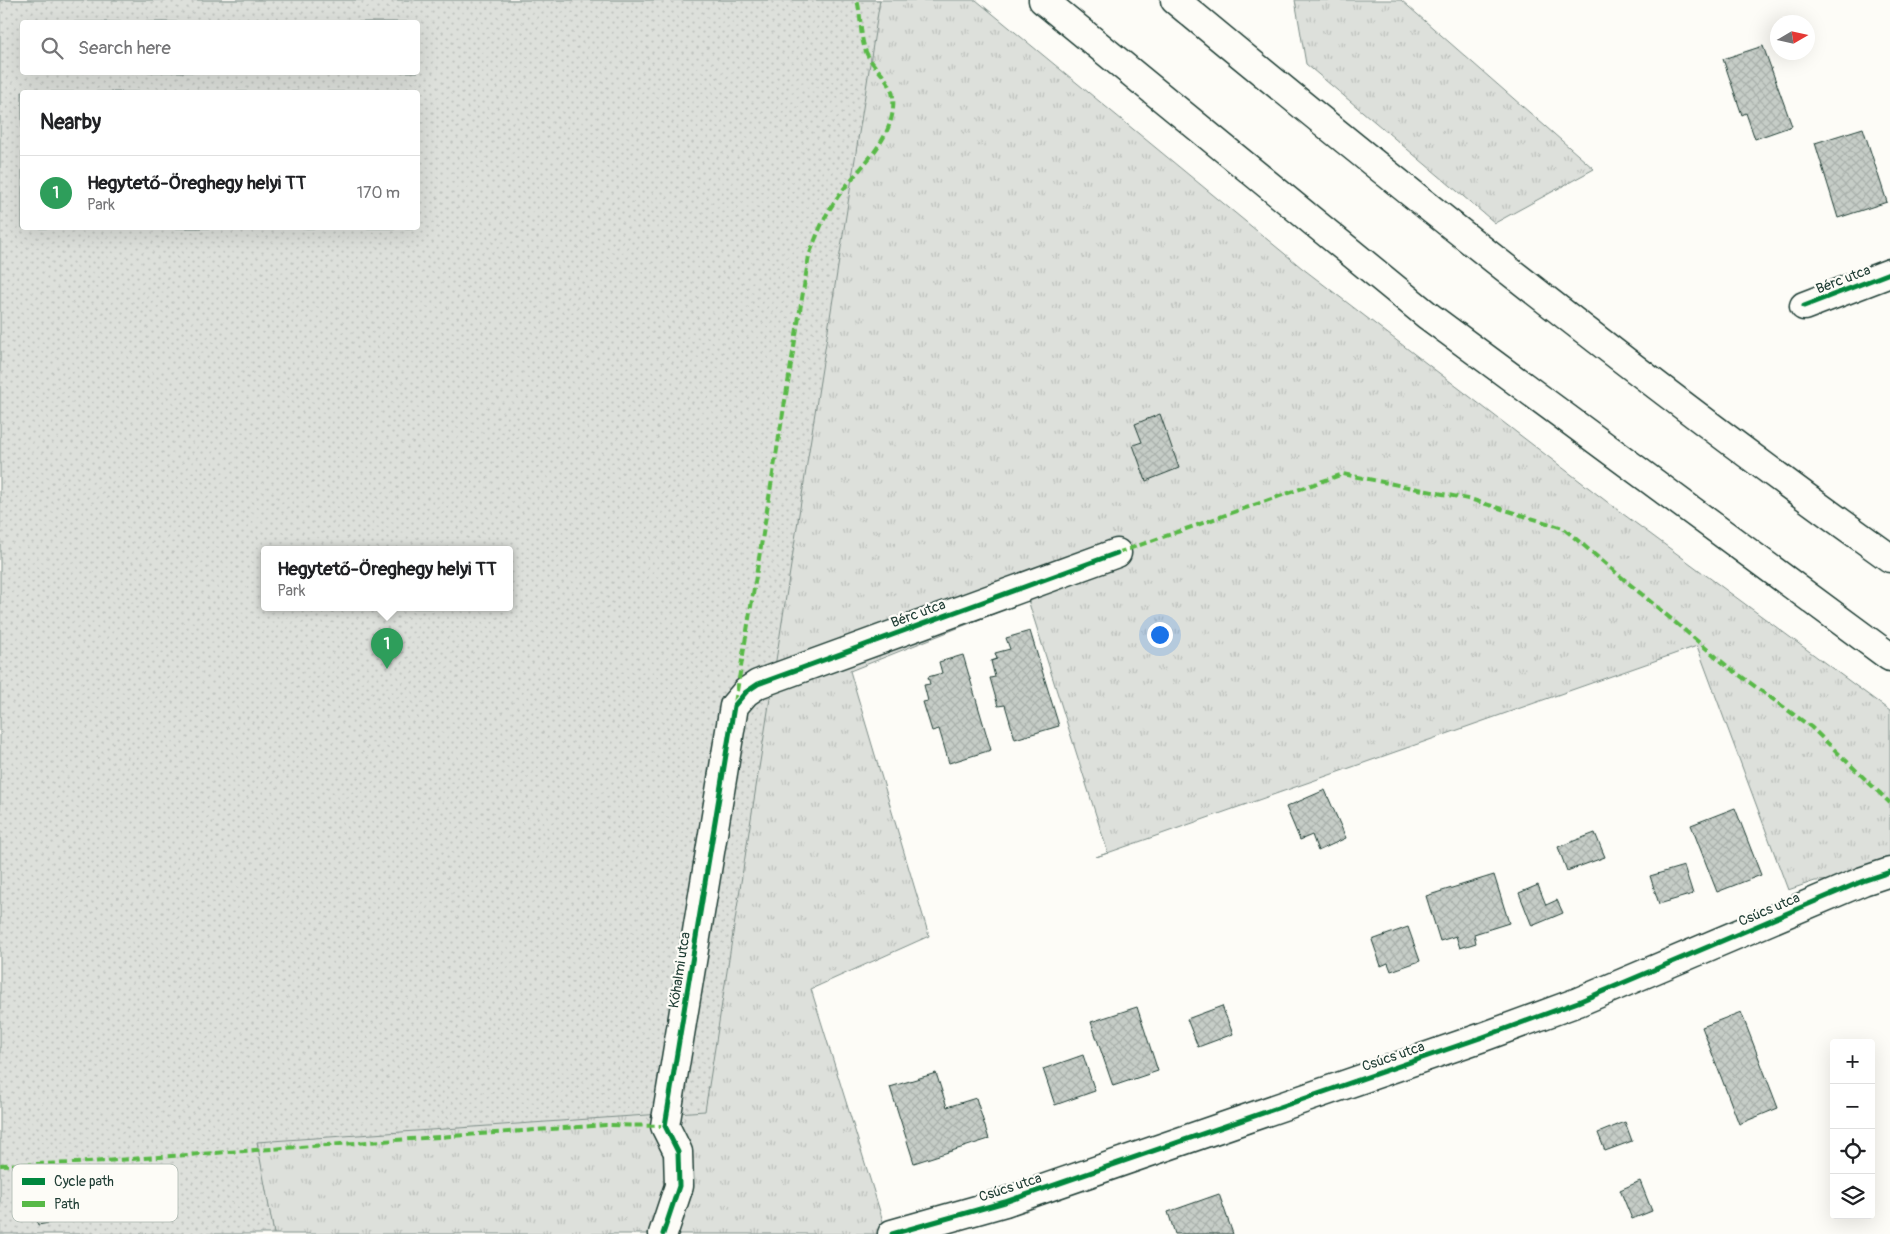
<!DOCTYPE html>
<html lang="en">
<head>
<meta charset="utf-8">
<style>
  :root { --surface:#fff; --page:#f2f2f2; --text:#202124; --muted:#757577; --line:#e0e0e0; --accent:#7c3aed }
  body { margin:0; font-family:Pangolin,sans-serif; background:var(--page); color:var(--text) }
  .controls { position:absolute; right:15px; bottom:15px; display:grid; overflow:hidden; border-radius:5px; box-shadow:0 5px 20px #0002 }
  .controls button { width:45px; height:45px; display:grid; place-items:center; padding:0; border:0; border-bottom:1px solid var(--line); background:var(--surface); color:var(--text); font:25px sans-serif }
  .compass { position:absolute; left:1770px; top:15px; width:45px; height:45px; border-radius:50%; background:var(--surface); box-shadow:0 5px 20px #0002; rotate:81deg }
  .you { position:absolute; left:1159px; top:634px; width:18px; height:18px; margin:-12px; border:4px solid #fff; border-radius:50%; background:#1a73e8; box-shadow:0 0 0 8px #1a73e833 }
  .badge { display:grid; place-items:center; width:32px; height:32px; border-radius:50%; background:var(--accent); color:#fff; font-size:16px; font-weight:700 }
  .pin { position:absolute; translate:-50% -41px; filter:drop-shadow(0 1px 2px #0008) }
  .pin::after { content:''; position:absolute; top:26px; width:18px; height:15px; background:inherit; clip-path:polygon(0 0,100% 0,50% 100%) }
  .popup { position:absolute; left:261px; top:546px; width:252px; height:65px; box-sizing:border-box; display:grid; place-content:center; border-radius:5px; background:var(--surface); filter:drop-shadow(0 1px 4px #0005); font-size:16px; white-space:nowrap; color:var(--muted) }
  .popup b { font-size:19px; color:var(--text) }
  .popup::after { content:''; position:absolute; left:50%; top:100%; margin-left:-10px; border:10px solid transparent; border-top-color:var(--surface) }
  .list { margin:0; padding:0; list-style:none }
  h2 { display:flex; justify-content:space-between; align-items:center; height:65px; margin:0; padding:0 20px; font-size:21px }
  h2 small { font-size:16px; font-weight:400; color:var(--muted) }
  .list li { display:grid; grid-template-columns:32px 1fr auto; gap:15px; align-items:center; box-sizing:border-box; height:75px; padding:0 20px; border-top:1px solid var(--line) }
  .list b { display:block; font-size:19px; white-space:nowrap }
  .list p { margin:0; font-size:16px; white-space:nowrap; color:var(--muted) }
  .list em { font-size:16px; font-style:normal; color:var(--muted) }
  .icon { flex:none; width:28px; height:28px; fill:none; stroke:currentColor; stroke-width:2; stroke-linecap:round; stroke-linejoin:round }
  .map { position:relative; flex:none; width:1890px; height:1234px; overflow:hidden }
  .search { position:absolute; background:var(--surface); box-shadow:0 5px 20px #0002; left:20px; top:20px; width:400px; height:55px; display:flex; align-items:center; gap:12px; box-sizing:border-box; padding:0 18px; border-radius:5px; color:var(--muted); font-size:19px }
  .panel { position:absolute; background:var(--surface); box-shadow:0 5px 20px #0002; left:20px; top:90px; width:400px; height:140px; border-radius:5px }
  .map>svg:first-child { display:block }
</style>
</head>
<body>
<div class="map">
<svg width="1890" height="1234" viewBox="0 0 1890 1234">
  <defs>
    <pattern id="grass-tufts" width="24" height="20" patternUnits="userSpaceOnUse" patternTransform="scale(1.25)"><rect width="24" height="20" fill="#dde0db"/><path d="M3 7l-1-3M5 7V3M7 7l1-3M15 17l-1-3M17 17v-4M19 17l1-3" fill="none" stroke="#bdc1bd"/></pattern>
    <pattern id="park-dots" width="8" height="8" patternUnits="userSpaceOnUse" patternTransform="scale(1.25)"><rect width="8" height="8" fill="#dde0db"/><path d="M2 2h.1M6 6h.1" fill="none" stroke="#bdc1bd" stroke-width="1.8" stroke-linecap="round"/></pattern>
    <pattern id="building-cross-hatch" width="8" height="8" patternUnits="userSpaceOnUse" patternTransform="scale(1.25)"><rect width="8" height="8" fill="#c6cdc7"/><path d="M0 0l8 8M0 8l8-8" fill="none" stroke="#aab1ac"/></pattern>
  </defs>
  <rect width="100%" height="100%" fill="#fdfcf7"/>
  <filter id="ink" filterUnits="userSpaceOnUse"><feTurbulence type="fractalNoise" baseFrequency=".02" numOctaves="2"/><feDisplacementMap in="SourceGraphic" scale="10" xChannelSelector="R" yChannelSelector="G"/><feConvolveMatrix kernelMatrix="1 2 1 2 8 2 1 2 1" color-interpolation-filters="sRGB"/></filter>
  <g filter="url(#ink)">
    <path fill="url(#grass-tufts)" stroke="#7e8e88" fill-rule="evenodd" d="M0,0H976L1302,268L1619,511L1890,711V879L1815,881L1788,890L1697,646L1096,857L1108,853L1028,600L850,671L929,936L811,989L887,1234H274L256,1142L69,1156ZM22,22H418V72H22ZM22,92H418V228H22ZM264,550H510V608H264Z
      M1295,0H1401L1594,169L1495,223L1306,64Z"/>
    <path fill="url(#park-dots)" stroke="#7e8e88" fill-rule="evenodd" d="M0,0H880L705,1111L257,1142L274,1234H0ZM22,22H418V72H22ZM22,92H418V228H22ZM264,550H510V608H264Z"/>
    <path fill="url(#building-cross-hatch)" stroke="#1f3d34" d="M1763,46L1792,126L1755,139L1746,113L1742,115L1723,59Z
      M1863,128L1887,202L1838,218L1815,143Z
      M1160,414L1179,468L1146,481L1133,445L1142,442L1135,424Z
      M1030,631L1059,726L1015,739L1005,705L998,706L990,678L995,677L991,661L997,659L995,653L1010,649L1006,638Z
      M963,655L991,750L949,763L939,729L932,731L923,702L928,701L924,685L930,684L928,677L942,673L939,662Z
      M1325,790L1346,838L1318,851L1312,835L1300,840L1286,807Z
      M1735,808L1761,875L1717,892L1691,825Z
      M1595,833L1605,857L1567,871L1558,847Z
      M1684,866L1693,894L1659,904L1650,876Z
      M1494,875L1509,923L1474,934L1476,943L1460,948L1456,936L1440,941L1426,896Z
      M1538,885L1546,905L1557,900L1563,913L1532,926L1519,893Z
      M1408,927L1420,961L1391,971L1388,963L1381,966L1372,940Z
      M1222,1006L1233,1034L1198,1047L1187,1019Z
      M1137,1007L1158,1071L1113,1086L1091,1022Z
      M1741,1012L1778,1108L1739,1124L1702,1027Z
      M1083,1055L1095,1091L1055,1105L1043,1069Z
      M936,1073L947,1107L976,1098L989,1139L914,1163L890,1087Z
      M1625,1122L1632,1141L1605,1151L1598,1133Z
      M1640,1181L1652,1211L1632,1219L1620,1190Z
      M68,1188L74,1218L38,1225L32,1196Z
      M1219,1194L1233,1234H1175L1168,1212Z"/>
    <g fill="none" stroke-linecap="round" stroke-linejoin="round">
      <defs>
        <path id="minor" d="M1804,306L1890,273
          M663,1234L679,1186L678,1152L665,1126L734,706L746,692L758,684L1117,553
          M892,1234L1005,1202L1483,1037L1578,1002L1863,881L1890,872"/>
        <path id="motorway" d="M1043,0L1427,315L1890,657
          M1175,0C1406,192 1645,383 1890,558"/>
      </defs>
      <use href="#minor" stroke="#1f3d34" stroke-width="31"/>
      <use href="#motorway" stroke="#1f3d34" stroke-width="31"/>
      <use href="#minor" stroke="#fdfcf7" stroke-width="28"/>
      <use href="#motorway" stroke="#fdfcf7" stroke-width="28"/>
      <path stroke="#58b947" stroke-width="4" stroke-dasharray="8 4" stroke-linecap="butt" d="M1117,553L1343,474L1473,500L1563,528L1727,666L1811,727L1890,803
        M735,703L809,256C817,234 824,216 837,198C858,167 897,139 893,97C891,79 876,71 868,56C859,40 862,17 857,0
        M0,1165L75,1163L606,1125L665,1126"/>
      <defs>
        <path id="cycleway" d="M1804,306L1890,273
          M663,1234L679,1186L678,1152L665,1126L734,706L746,692L758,684L1117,553
          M892,1234L1005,1202L1483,1037L1578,1002L1863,881L1890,872"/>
      </defs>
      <use href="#cycleway" stroke="#fdfcf7" stroke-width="8"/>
      <use href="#cycleway" stroke="#00873e" stroke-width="5"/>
    </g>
  </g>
  <g text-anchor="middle" stroke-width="4.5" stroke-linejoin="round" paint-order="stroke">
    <g font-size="14" fill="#1f3d34" stroke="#fdfcf7">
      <text transform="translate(1843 279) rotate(-21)" y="5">Bérc utca</text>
      <text transform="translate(918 613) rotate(-20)" y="5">Bérc utca</text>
      <text transform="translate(1769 909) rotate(-23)" y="5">Csúcs utca</text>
      <text transform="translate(679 970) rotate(-81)" y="5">Kőhalmi utca</text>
      <text transform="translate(1393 1056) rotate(-19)" y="5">Csúcs utca</text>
      <text transform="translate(1010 1187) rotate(-18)" y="5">Csúcs utca</text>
    </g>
  </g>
  <rect x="12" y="1164" width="166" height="58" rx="8" fill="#fdfcf7" stroke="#bac3bc" stroke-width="1"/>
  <rect x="22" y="1178" width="23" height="7" fill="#00873e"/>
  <rect x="22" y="1201" width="23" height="6" fill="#58b947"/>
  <g font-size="14" fill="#1f3d34">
    <text x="54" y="1186">Cycle path</text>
    <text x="54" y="1209">Path</text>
  </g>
</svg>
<div class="controls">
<button>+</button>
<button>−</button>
<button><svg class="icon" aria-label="locate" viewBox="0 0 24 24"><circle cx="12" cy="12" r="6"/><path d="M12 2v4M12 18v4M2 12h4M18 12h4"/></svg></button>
<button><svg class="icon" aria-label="layers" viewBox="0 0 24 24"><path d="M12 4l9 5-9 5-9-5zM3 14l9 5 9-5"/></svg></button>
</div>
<svg class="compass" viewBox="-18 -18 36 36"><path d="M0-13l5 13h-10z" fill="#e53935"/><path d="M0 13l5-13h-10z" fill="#757577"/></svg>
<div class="you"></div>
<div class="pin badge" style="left:387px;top:669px;background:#2e9e5b">1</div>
<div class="popup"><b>Hegytető-Öreghegy helyi TT</b>Park</div>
<div class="search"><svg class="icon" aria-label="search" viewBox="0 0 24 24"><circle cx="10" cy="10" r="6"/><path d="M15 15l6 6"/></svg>Search here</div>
<section class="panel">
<h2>Nearby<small></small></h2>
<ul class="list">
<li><span class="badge" style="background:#2e9e5b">1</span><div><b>Hegytető-Öreghegy helyi TT</b><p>Park</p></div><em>170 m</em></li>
</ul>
</section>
</div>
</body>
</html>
